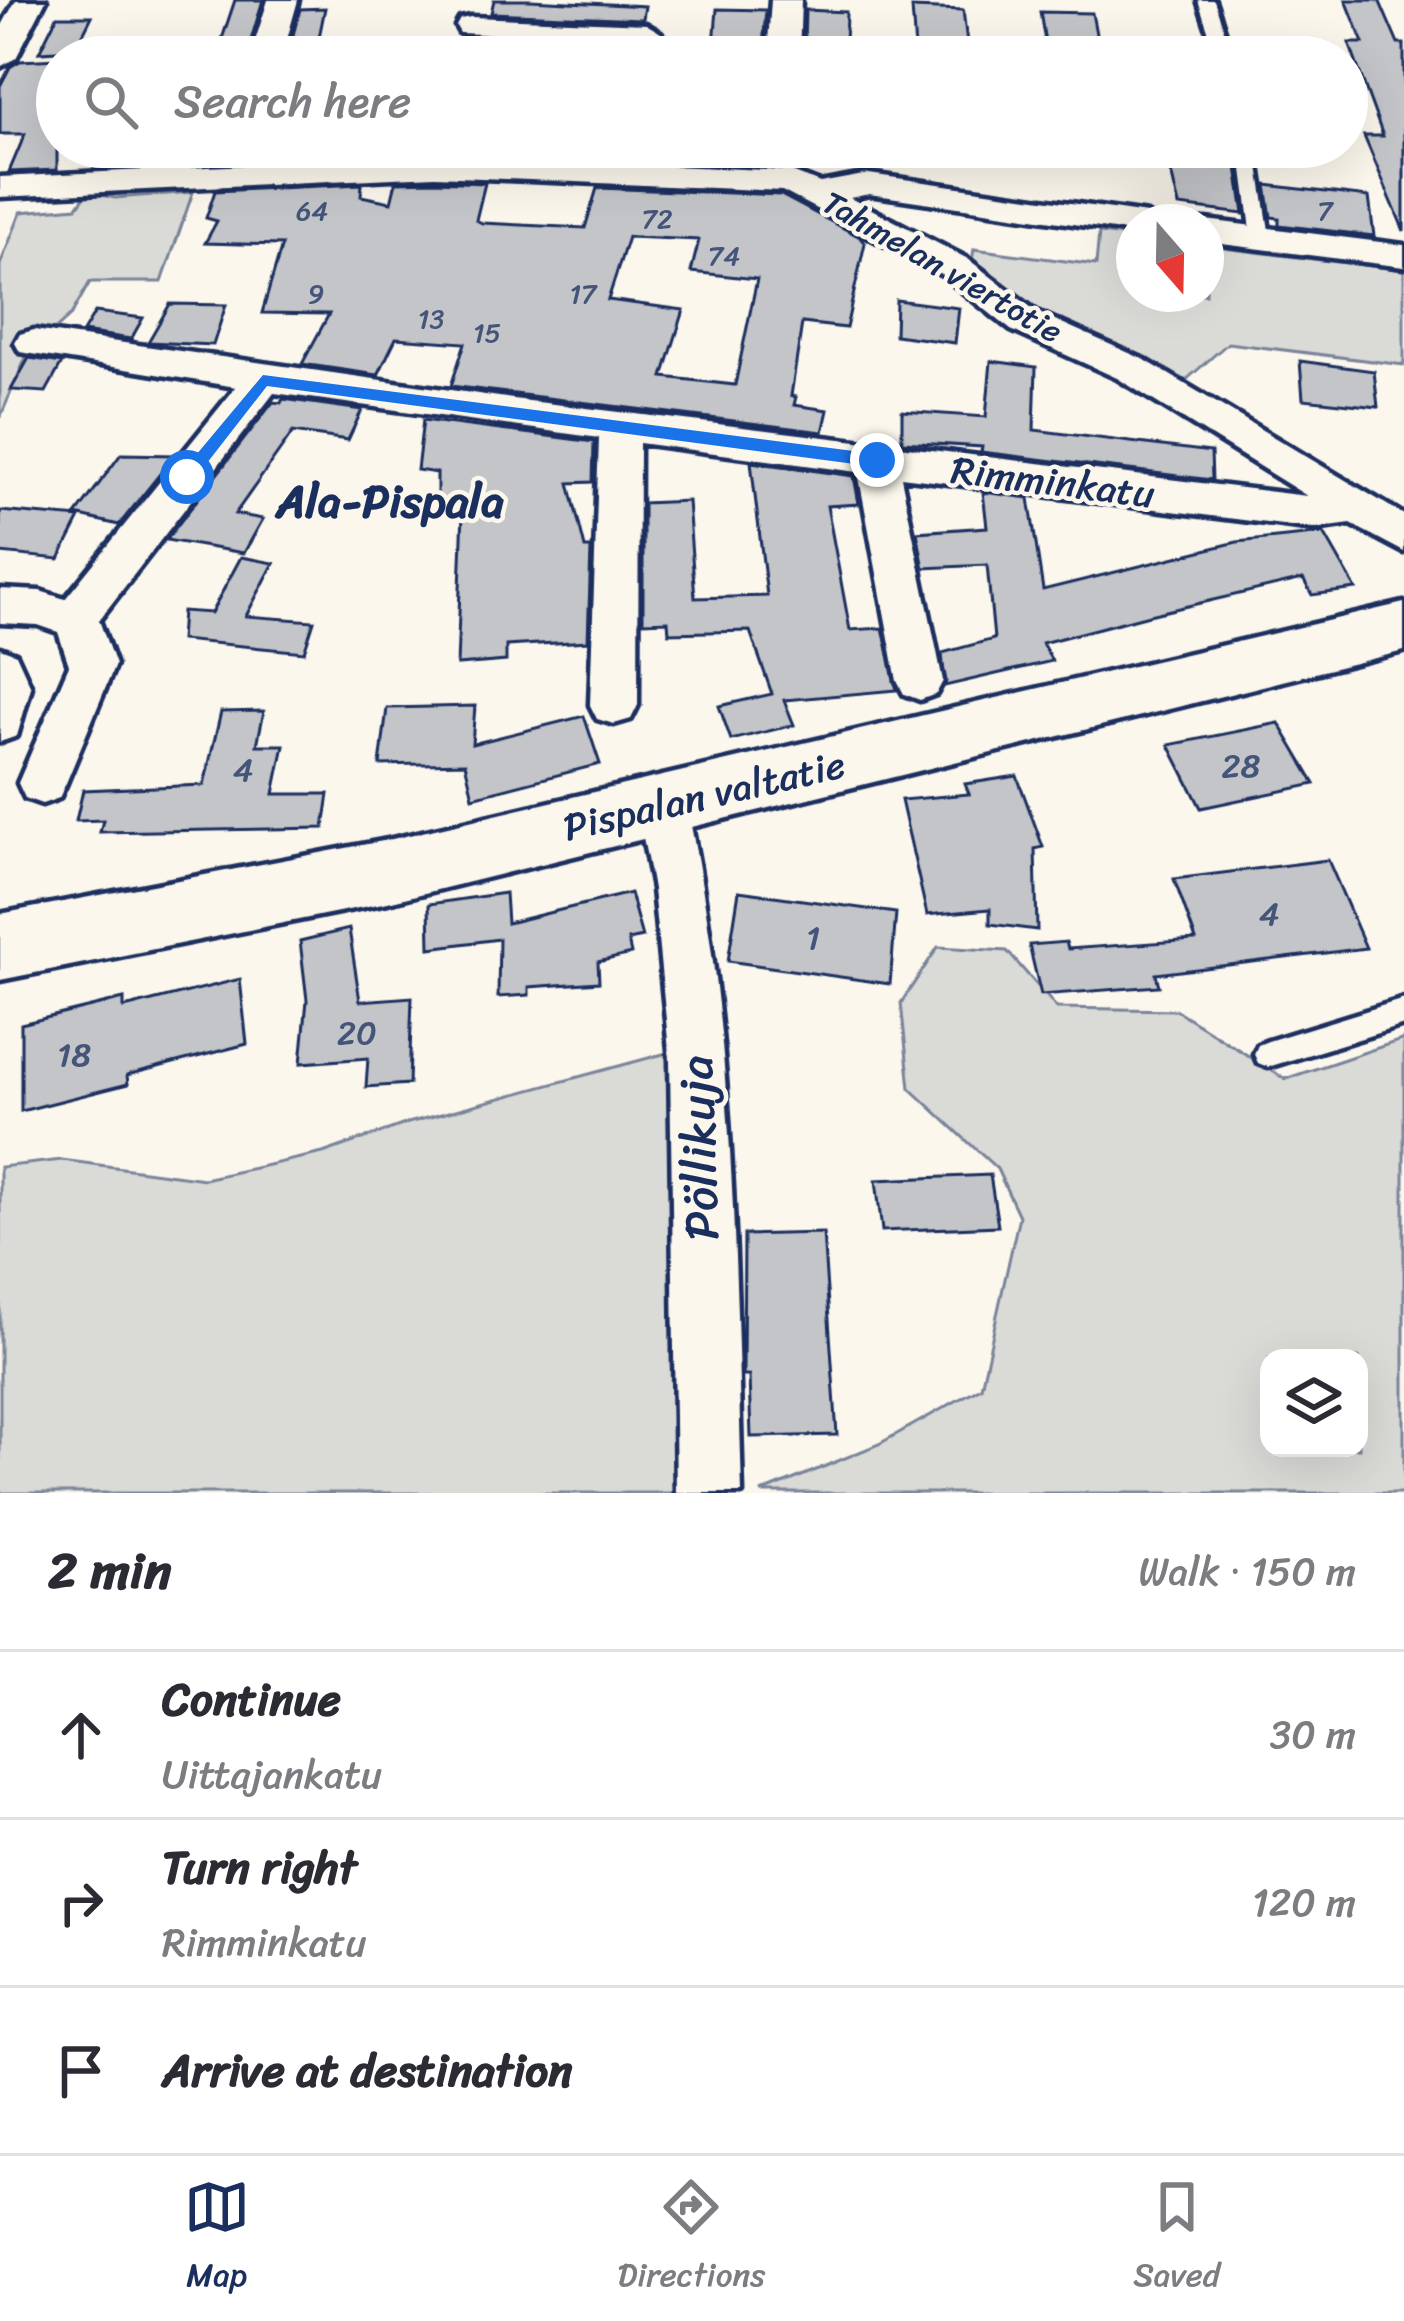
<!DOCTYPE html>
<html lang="en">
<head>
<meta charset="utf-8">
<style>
  :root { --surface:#fff; --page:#f7f7f7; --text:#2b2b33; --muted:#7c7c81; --line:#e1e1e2; --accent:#1b2f5e }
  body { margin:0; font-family:Sriracha,sans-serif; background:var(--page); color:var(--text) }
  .controls { position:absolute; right:36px; bottom:36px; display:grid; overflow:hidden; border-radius:24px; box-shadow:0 12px 48px #0002 }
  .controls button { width:108px; height:108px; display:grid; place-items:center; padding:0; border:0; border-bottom:3px solid var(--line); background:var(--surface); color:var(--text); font:60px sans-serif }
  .compass { position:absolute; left:1116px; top:204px; width:108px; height:108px; border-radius:50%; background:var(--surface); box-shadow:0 12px 48px #0002; rotate:160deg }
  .stop { position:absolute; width:36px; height:36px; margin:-27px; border:9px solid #1a73e8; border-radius:50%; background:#fff }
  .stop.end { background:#1a73e8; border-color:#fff; box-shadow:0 3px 12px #0008 }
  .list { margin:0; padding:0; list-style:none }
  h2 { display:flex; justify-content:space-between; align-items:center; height:156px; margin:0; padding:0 48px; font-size:51px }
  h2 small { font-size:39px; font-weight:400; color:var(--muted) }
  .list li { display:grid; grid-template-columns:78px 1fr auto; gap:36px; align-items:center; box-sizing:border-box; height:168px; padding:0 48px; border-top:3px solid var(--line) }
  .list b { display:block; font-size:45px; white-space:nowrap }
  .list p { margin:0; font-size:39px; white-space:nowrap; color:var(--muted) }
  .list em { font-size:39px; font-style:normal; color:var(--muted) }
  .icon { flex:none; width:66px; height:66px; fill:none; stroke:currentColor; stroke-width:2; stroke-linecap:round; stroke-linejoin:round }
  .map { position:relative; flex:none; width:1404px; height:1493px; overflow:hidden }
  .search { position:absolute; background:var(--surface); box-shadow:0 12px 48px #0002; left:36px; right:36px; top:36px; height:132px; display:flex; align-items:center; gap:30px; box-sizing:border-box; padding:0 42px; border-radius:66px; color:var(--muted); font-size:45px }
  .sheet { height:660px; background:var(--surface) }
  nav { display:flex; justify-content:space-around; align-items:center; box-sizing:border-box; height:168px; border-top:3px solid var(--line); background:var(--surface); font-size:33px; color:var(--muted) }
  nav a { display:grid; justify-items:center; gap:6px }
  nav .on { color:var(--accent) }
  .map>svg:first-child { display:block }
</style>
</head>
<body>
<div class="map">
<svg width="1404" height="1493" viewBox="0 0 1404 1493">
  <rect width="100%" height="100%" fill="#fbf7ec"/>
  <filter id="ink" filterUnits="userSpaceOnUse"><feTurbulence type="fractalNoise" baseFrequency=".00833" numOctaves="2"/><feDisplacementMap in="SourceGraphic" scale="24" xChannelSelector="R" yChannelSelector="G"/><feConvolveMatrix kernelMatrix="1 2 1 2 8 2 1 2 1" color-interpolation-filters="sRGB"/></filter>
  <g filter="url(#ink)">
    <path fill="#dadad7" stroke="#7a849a" stroke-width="3" fill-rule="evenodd" d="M88,192L115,198L193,192L162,282H90L71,315L27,355L0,418V265L21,212L77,207Z
      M1099,233L1134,237V294H1206V246L1404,270V365L1228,343L1185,381L1027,305L972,261L974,249L1096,265Z
      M938,947L1007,951L1057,1008L1176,1010L1285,1079L1404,1039V1493H761L879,1444L981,1387L1019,1216L997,1169L910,1088L901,1003ZM1269,1358H1359V1448H1269Z
      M678,1050L681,1493H0V1167L62,1160L204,1179L323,1153L408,1123Z"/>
    <path fill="#c3c5c9" stroke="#1b2f5e" stroke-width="3" fill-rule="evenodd" d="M235,0H263L246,57H216Z
      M494,0H530L645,6L643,19L491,13Z
      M1346,0H1379L1398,44H1404V231L1364,136H1383L1349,43H1363Z
      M325,8L315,57H287L300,9Z
      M912,8L963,10L968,51L915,50Z
      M717,9L766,10L763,46H753V57H713Z
      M805,10L846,12L845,46L804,44Z
      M1040,12L1092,13L1100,55L1047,54Z
      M57,16H92L75,50L39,52Z
      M484,39L640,46L638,57H488L480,53Z
      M57,59V170L9,172L25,134H0V86L10,67L20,61Z
      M231,147H367L366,155L226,162Z
      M606,147H747V154H786L800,171L604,159Z
      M1165,147H1234L1244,214L1179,206Z
      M435,181L485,183L476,220L482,223L585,228L597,188L781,195L860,237L865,243L846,328L802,323L791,396L796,397L794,405L828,410L823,432L451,386L465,343L396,338L378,375L302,364L329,314L262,313L282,245L205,243L217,221L206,218L215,191L362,184L361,196L391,202L396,182ZM628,237L699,240L691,272L757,279L735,385L663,377L684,310L608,300Z
      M1266,185L1369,197L1374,236L1279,225V218L1271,217Z
      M896,300L959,308L955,343L895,335Z
      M170,304L226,305L213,345L148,342Z
      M95,312L143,318L131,339L83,332Z
      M29,358L62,363L46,392L11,390Z
      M991,361L1036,367L1034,430L1211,452L1212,480L981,452L982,447L902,442V411L986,417Z
      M1300,361L1374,371L1378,407L1303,399Z
      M283,399L362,410L348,440L293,432L235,514L263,519L244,553L166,540L273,402L281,403Z
      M423,420L594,442L593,482L569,483L585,548H591L588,641L506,646V661L457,665L463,512L437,514V473L417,470Z
      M121,454L175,455L119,525L76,515Z
      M751,462L854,476L859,504L827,506L850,630L883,628L897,690L784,700L794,725L731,740L719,706L772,694L750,631L669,633L668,621L643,622V503L688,501L695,598L767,596Z
      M983,492L1029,498L1043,590L1237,542L1324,533L1356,589L1312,595L1303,579L1149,615L1042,643L1052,661L945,686L942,653L994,639L987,565L924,568L917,532L987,527Z
      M0,511L80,518L59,559L0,553Z
      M241,557L274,563L246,616L314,621L304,652L180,640L182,611L211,613Z
      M475,706L472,744L584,716L600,764L473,797L465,763L380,765L387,708Z
      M264,711L257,745H284L274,794H329L324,828L100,832L103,820L76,821L83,790L204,785L221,712Z
      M1279,723L1315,784L1201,808L1169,745Z
      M1017,776L1043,847L1035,849L1037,930L990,924V909L927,915L901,800L969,794L965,784Z
      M1328,860L1366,948L1156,974L1159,986L1041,995L1029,945L1066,942L1068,949L1196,940L1174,879Z
      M739,891L896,913L890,984L728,961Z
      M505,893L507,923L630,893L642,937L628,940L631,954L598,962L599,982L529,987V995L498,997L499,939L430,948L429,904Z
      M349,929L360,1001L412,997L409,1084L366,1087L368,1058L301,1063L307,1000L300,941Z
      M240,979L247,1044L127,1075L128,1084L21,1111V1024L124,999V1008Z
      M990,1175L998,1226L882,1231L876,1180Z
      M823,1233L837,1435L751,1437L749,1376H743L744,1235Z"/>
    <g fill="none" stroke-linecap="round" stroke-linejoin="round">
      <defs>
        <path id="service" d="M1198,0H1214L1233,57H1217Z
          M783,48L904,52L912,57L777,56V50Z
          M1240,147H1256L1270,237L1267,241H1255L1252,237Z
          M1404,999V1025L1268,1067L1258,1063L1254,1054L1258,1045L1268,1041Z"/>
        <path id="minor" d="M16,0H46L16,58L0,67V29Z
          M268,0H298L282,57H250Z
          M771,0H801L799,57H767Z
          M471,17L646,24L661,33L646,42L460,33L456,26L460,19Z
          M435,156L789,171L820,183L869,174L1147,214L1152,222H1134V233L869,194L850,198L968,259L1037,312L1145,360L1404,515V552L1351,524L1314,529L901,477L943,681L936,694L920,700L904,694L897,681L858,472L639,443L638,705L631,719L614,724L597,719L590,705L599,438L274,393L99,620L115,665L66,783L59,798L42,804L25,798L18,783L69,665L58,632L38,625L0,623V589L40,591L65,599L236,387L20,352L15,343L20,334L34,330L513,399L1307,496L1117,378L1011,330L942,275L782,191L435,176L0,197V177Z
          M1206,220L1404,245V267L1206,242V222H1198Z
          M0,648L16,654L31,687L17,736L0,742Z
          M662,785L679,791L687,806C735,1033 735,1262 742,1493H676L670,1060L653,889L637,806L645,791Z"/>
        <path id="secondary" d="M1404,603V651L388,902L0,980V914L388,840Z"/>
      </defs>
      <use href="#service" stroke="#1b2f5e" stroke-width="9"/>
      <use href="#minor" stroke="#1b2f5e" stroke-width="9"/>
      <use href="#secondary" stroke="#1b2f5e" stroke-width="9"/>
      <use href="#service" fill="#fbf7ec" fill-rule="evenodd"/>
      <use href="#minor" fill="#fbf7ec" fill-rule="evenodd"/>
      <use href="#secondary" fill="#fbf7ec" fill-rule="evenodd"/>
    </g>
  </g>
  <path fill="#1a73e8" d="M263,375L877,454L885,460L877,467L267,386L193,481H181V473Z"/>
  <g text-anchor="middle" stroke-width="9" stroke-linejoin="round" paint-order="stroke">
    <g font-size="27" fill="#455479">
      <text x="312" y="220">64</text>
      <text x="1325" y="220">7</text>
      <text x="657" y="228">72</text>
      <text x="724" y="265">74</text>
      <text x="316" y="303">9</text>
      <text x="583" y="303">17</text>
      <text x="431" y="328">13</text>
      <text x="487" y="342">15</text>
    </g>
    <g font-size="33" fill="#1b2f5e" stroke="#fbf7ec">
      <text transform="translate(943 266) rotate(30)" y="12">Tahmelan viertotie</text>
    </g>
    <g font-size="33" fill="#455479">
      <text x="1241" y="777">28</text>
      <text x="243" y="781">4</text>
      <text x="1269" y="925">4</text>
      <text x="813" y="949">1</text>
      <text x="357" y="1044">20</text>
      <text x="74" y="1066">18</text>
    </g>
    <g font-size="39" fill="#1b2f5e" stroke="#fbf7ec">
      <text transform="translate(1053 481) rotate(7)" y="14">Rimminkatu</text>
      <text transform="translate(704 795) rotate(-13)" y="14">Pispalan valtatie</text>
    </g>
    <g font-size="45" font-weight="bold" fill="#1b2f5e" stroke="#fbf7ec">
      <text x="390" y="517">Ala-Pispala</text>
    </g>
    <g font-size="48" fill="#1b2f5e" stroke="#fbf7ec">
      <text transform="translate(698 1148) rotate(-92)" y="17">Pöllikuja</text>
    </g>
  </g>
</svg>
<div class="controls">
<button><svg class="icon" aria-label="layers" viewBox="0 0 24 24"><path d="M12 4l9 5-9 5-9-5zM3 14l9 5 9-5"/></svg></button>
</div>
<svg class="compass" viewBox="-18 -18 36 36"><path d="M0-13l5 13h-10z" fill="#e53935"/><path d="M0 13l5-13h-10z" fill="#7c7c81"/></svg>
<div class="stop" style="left:187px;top:477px"></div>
<div class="stop end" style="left:877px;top:460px"></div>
<div class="search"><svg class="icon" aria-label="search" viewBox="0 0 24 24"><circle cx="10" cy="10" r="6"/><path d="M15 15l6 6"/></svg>Search here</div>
</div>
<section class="sheet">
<h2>2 min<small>Walk · 150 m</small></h2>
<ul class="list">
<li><svg class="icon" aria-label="ahead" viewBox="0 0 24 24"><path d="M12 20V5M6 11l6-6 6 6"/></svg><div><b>Continue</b><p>Uittajankatu</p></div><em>30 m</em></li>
<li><svg class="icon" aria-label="right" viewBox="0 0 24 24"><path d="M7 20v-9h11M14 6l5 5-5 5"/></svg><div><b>Turn right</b><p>Rimminkatu</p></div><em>120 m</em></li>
<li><svg class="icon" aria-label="arrive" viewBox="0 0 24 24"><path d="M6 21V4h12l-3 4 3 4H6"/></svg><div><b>Arrive at destination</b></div></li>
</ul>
</section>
<nav>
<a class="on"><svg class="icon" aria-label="map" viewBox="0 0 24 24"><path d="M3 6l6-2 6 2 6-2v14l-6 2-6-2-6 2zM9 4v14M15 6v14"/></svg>Map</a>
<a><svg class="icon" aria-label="directions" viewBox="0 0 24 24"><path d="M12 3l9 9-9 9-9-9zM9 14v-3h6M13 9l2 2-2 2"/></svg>Directions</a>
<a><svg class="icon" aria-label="saved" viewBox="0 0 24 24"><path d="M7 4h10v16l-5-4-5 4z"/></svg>Saved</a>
</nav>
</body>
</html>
